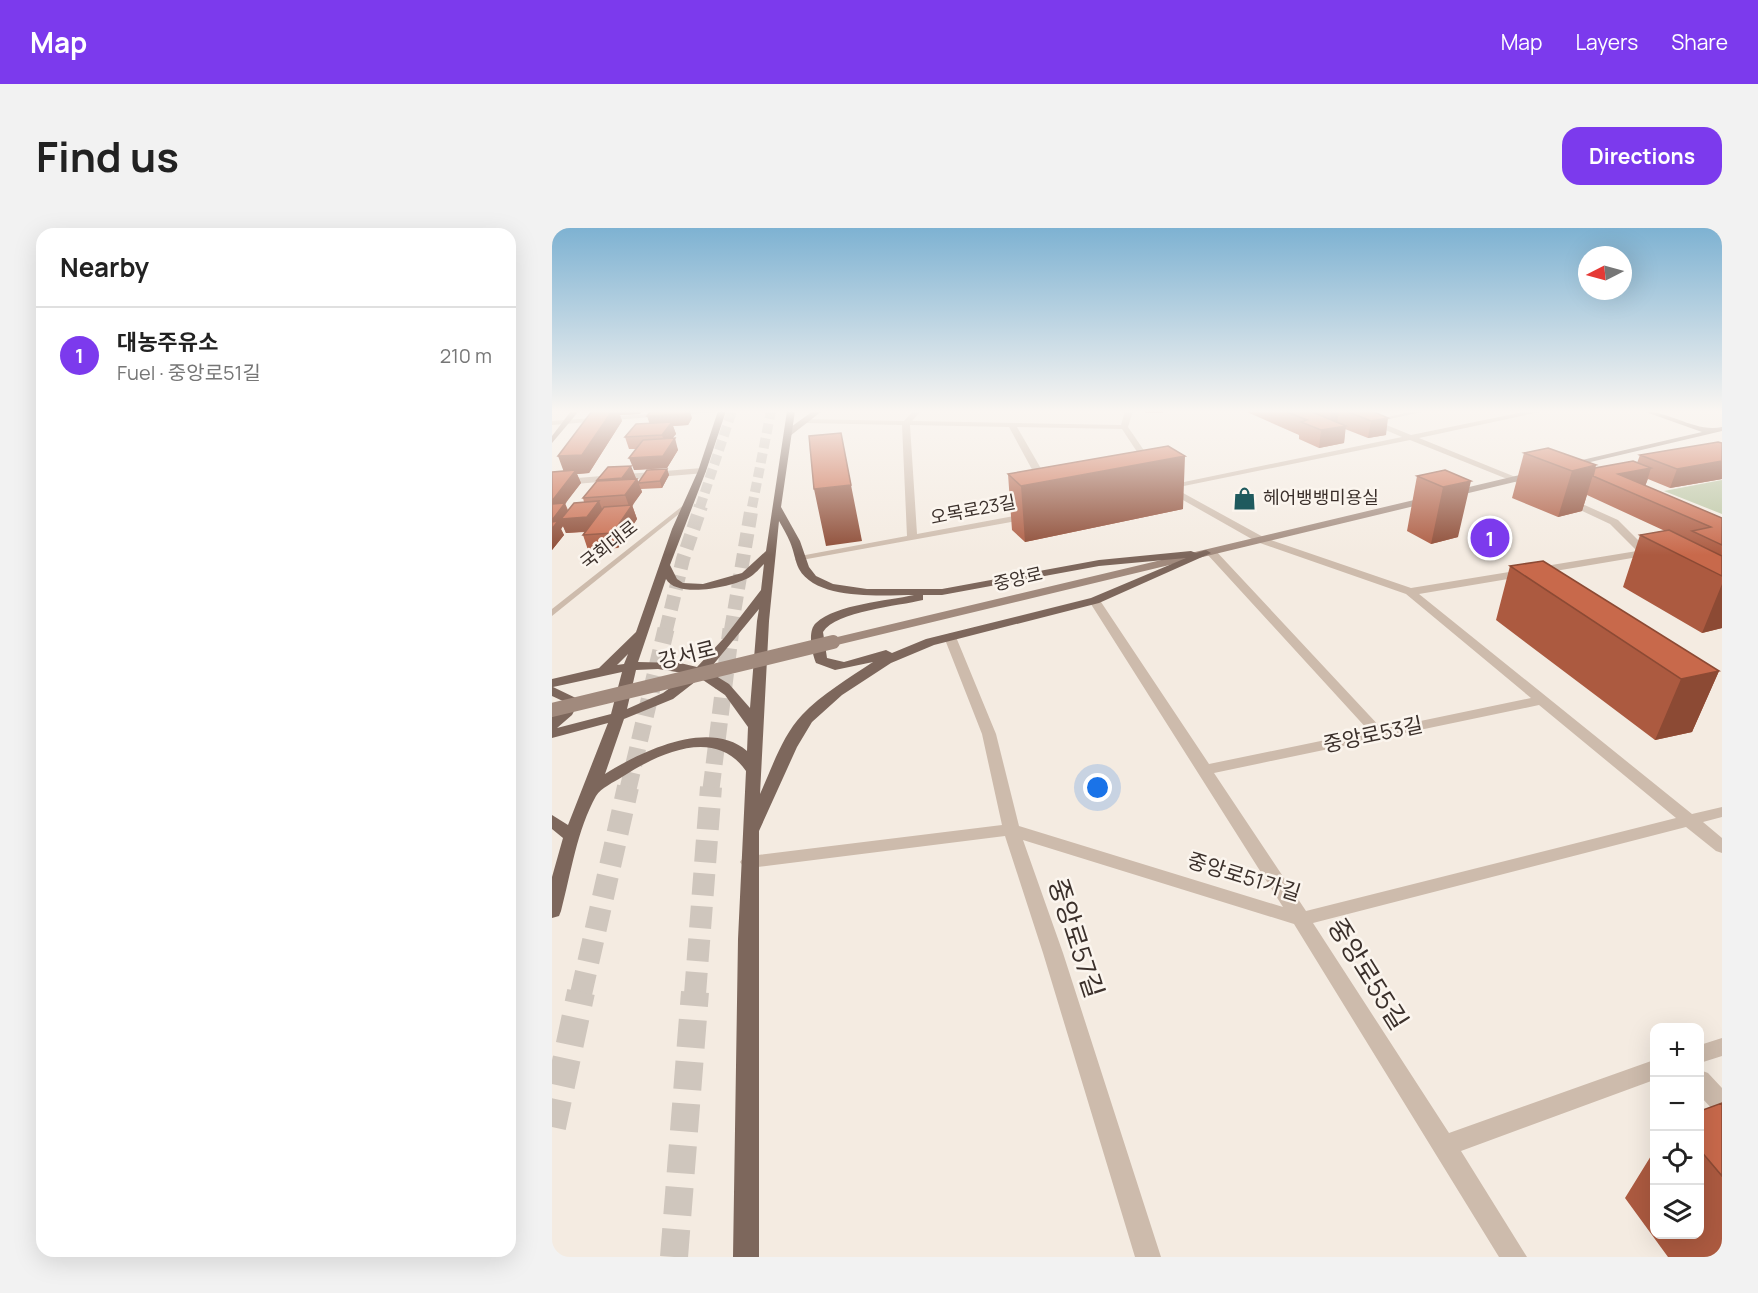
<!DOCTYPE html>
<html lang="en">
<head>
<meta charset="utf-8">
<style>
  :root { --surface:#fff; --page:#f2f2f2; --text:#222; --muted:#767676; --line:#e0e0e0; --accent:#7c3aed }
  body { margin:0; font-family:Manrope,"Noto Sans KR",sans-serif; background:var(--page); color:var(--text) }
  .controls { position:absolute; right:18px; bottom:18px; display:grid; overflow:hidden; border-radius:12px; box-shadow:0 6px 24px #0002 }
  .controls button { width:54px; height:54px; display:grid; place-items:center; padding:0; border:0; border-bottom:2px solid var(--line); background:var(--surface); color:var(--text); font:30px sans-serif }
  .compass { position:absolute; left:1026px; top:18px; width:54px; height:54px; border-radius:50%; background:var(--surface); box-shadow:0 6px 24px #0002; rotate:264deg }
  .you { position:absolute; left:546px; top:560px; width:21px; height:21px; margin:-15px; border:4px solid #fff; border-radius:50%; background:#1a73e8; box-shadow:0 0 0 9px #1a73e833 }
  .badge { display:grid; place-items:center; width:39px; height:39px; border-radius:50%; background:var(--accent); color:#fff; font-size:20px; font-weight:700 }
  .pin { position:absolute; translate:-50% -50%; border:3px solid #fff; box-shadow:0 2px 6px #0006 }
  .list { margin:0; padding:0; list-style:none }
  h2 { display:flex; justify-content:space-between; align-items:center; height:78px; margin:0; padding:0 24px; font-size:26px }
  h2 small { font-size:20px; font-weight:400; color:var(--muted) }
  .list li { display:grid; grid-template-columns:39px 1fr auto; gap:18px; align-items:center; box-sizing:border-box; height:96px; padding:0 24px; border-top:2px solid var(--line) }
  .list b { display:block; font-size:22px; white-space:nowrap }
  .list p { margin:0; font-size:20px; white-space:nowrap; color:var(--muted) }
  .list em { font-size:20px; font-style:normal; color:var(--muted) }
  .icon { flex:none; width:33px; height:33px; fill:none; stroke:currentColor; stroke-width:2; stroke-linecap:round; stroke-linejoin:round }
  .map { position:relative; flex:none; width:1170px; height:1029px; overflow:hidden; border-radius:18px }
  header { display:flex; align-items:center; gap:36px; box-sizing:border-box; height:84px; padding:0 30px; background:var(--accent); color:#fff }
  header strong { font-size:28px }
  nav { display:flex; gap:33px; margin-inline-start:auto; font-size:21px }
  .intro { display:flex; align-items:center; justify-content:space-between; box-sizing:border-box; height:144px; padding:0 36px }
  h1 { margin:0; font-size:42px }
  .button { padding:15px 27px; border-radius:18px; background:var(--accent); color:#fff; font-size:21px; font-weight:700 }
  main { display:flex; gap:36px; padding:0 36px }
  aside { flex:1; background:var(--surface); border-radius:18px; box-shadow:0 6px 24px #0002 }
  .map>svg:first-child { display:block }
</style>
</head>
<body>
<header>
<strong>Map</strong>
<nav><a>Map</a><a>Layers</a><a>Share</a></nav>
</header>
<div class="intro"><h1>Find us</h1><a class="button">Directions</a></div>
<main>
<aside>
<h2>Nearby<small></small></h2>
<ul class="list">
<li><span class="badge">1</span><div><b>대농주유소</b><p>Fuel · 중앙로51길</p></div><em>210 m</em></li>
</ul>
</aside>
<div class="map">
<svg width="1170" height="1029" viewBox="0 0 1170 1029">
  <rect width="100%" height="100%" fill="#f4ebe1"/>
  <path fill="#b8c4a0" d="M1170,252V286L1112,263Z"/>
  <g fill="none" stroke-linecap="round" stroke-linejoin="round">
    <path stroke="#cfc6bd" stroke-width="10" stroke-dasharray="10 5" stroke-linecap="butt" d="M148,279L180,183
      M200,279L219,183"/>
    <path stroke="#cfc6bd" stroke-width="14" stroke-dasharray="14 7" stroke-linecap="butt" d="M114,402L131,331L149,278
      M179,402L200,278"/>
    <path stroke="#cfc6bd" stroke-width="17" stroke-dasharray="17 8" stroke-linecap="butt" d="M76,561L114,401
      M159,561L179,401"/>
    <path stroke="#cfc6bd" stroke-width="22" stroke-dasharray="22 11" stroke-linecap="butt" d="M29,766L76,559
      M143,766L159,559"/>
    <path stroke="#cfc6bd" stroke-width="28" stroke-dasharray="28 14" stroke-linecap="butt" d="M0,899L29,764
      M122,1029L143,764"/>
    <path fill="#cdbbac" fill-rule="evenodd" d="M863,183H874L824,194L821,192Z
      M133,276L138,277L0,388V381Z"/>
    <path fill="#cdbbac" fill-rule="evenodd" d="M136,183H174L0,197V193Z
      M361,183H369L360,193L569,197L573,183H581L576,199L604,240L597,242L570,201L465,199L499,258L494,261L489,258L457,199L358,197L365,306L478,285L483,288L481,290L244,333L243,331L248,328L355,308L350,197L254,195L251,191L352,193Z
      M789,183H800L859,207L976,183H992L867,210L983,257L975,259L858,212L622,260L713,310L859,360L1085,323L1058,296L1011,274V270H1017L1066,292L1097,323L1104,326V330L1092,328L867,366L1140,586L1170,579V589L1151,594L1170,610V625L1164,623L1134,599L761,695L897,905L1102,832V852L909,923L975,1029H947L742,696L471,612L511,725L609,1029H583L491,725L453,608L197,640L191,638L188,634L191,630L197,628L450,597L430,506L392,409L398,405L404,409L444,506L467,598L731,679L537,373L539,371H547L657,536L817,503L655,326V322H663L830,501L979,470L854,366L705,314L608,259L850,209ZM987,477L1124,590L754,683L662,545Z
      M150,240L154,243L153,245L0,258V252Z
      M1170,810V828L1148,835V817Z
      M1148,842L1156,845L1170,860V887L1162,883L1148,868Z"/>
    <path fill="#a18a7d" fill-rule="evenodd" d="M19,183H27L0,215V208Z
      M261,183H270L238,208H232V204Z
      M1091,183C1118,183 1144,205 1170,199V203L1013,240V236L1150,204Z
      M984,243L987,244V248L281,418L275,414L281,410Z"/>
    <path fill="#7d675c" fill-rule="evenodd" d="M166,183H174L154,243L118,337L125,351L131,355L151,356L190,345L214,323L235,183H243L229,279L248,313L257,339L264,348L281,356L315,361H390L547,332L639,323L644,325L654,322L659,325L547,375L382,417L339,435L290,467L260,494L245,519L207,603V1029H181L186,711L194,543C163,498 106,526 70,549C62,554 49,560 44,568C25,602 19,645 9,683L7,688L0,690V649L11,610L0,601V587L16,597L56,495L0,510V501H3H0V489L9,482L13,474L0,468V451L47,440L84,404L120,301L146,243ZM227,293C231,300 235,307 238,314C242,323 243,333 247,341C265,373 330,367 362,367C335,373 285,376 264,395C255,403 260,425 264,435L283,442L321,434C297,450 270,466 250,487C230,508 220,540 208,566L217,393ZM634,330L539,370L374,411L340,425L334,422L292,434L275,430L271,404C284,383 347,378 371,372V367H390L547,338ZM212,336L209,362L172,410L145,439L128,435L86,434L114,351C125,371 181,359 198,349C203,346 208,340 212,336ZM207,381L205,393L198,480L177,456L156,443ZM76,426L72,436L65,437ZM106,441L137,446L111,465L75,481L84,442ZM70,444L59,486L5,500L20,487L28,472L1,459ZM148,450L173,467L196,499L195,523C157,490 88,524 53,546L72,491L121,471Z"/>
    <path stroke="#a18a7d" stroke-width="14" d="M0,482L281,414"/>
  </g>
  <path fill="#ac5a40" d="M40,183H90L88,186L68,187L70,193L37,245L25,246L29,255L13,275L16,282L32,274L31,270L45,253V252L56,239L84,250L87,254L115,241L117,247L110,260L89,261L90,264L80,277L85,291L66,320L36,322L31,307L33,304L14,305L11,298L9,301L12,307L0,322V244L11,243Z
    M593,183H611V185H593Z
    M696,183H820L834,207L816,210L793,201L792,215L767,220L747,211V207L695,184Z
    M140,190L136,197L121,198L124,206L120,210L126,222L115,240L82,242L84,221H77L73,209L97,196Z
    M1170,215V251L1118,260L1096,251L1093,258L1170,290V400L1150,405L1071,359L1088,307L1113,303L1035,267L1030,283L1006,289L960,270L972,225L1044,237L1043,240L1085,235L1088,227Z
    M893,242L906,309L879,316L855,303L865,248Z
    M456,246L631,281L473,314L460,302Z
    M958,338L1167,443L1140,504L1103,512L944,392Z
    M1170,875V1029H1116L1073,970L1102,923V1006H1148V883Z"/>
  <path fill="#8c4a34" d="M50,183H90L88,186L68,187L70,193L37,245L25,246L29,255L13,276L18,289L47,273L52,286L40,303L14,305L11,298L9,301L12,307L0,322V273L13,247L6,228Z
    M134,183H138L140,190L136,197L121,198L124,206L114,219L110,207L99,200L95,188Z
    M779,183H787L785,197L777,199Z
    M836,190L834,207L816,210L819,193Z
    M794,198L792,215L767,220L769,202Z
    M123,210L126,222L115,240L82,242L77,230Z
    M633,228L631,281L473,314L469,258Z
    M1170,233V251L1118,260L1125,241Z
    M1044,237L1030,283L1006,289L1020,243Z
    M79,238L84,250L74,263L70,250Z
    M1099,240L1093,259L1066,246Z
    M115,241L117,247L110,260L108,253Z
    M85,251L90,264L78,281L73,267Z
    M919,253L906,309L879,316L891,259Z
    M299,257L310,313L274,318L262,261Z
    M80,277L85,291L66,320L61,305Z
    M1170,356V400L1150,405Z
    M1167,443L1140,504L1103,512L1129,451Z"/>
  <path fill="#c8694b" stroke="#8c4a34" stroke-width="1.5" d="M40,183H60L30,227L6,228Z
    M99,183H134L133,186L95,188Z
    M733,183H758L794,198L769,202L749,194L755,192Z
    M794,183H820L836,190L819,193Z
    M120,194L110,207L73,209L84,196Z
    M289,205L299,257L262,261L257,208Z
    M123,210L111,228L77,230L91,212Z
    M1166,214L1170,215V233L1125,241L1088,227Z
    M616,218L633,228L469,258L456,246Z
    M996,220L1044,237L1020,243L972,225Z
    M1081,233L1099,240L1066,246L1170,290V317L1140,303L1159,299L1041,248L1043,240Z
    M79,238L70,250L45,252L56,239Z
    M115,241L108,253L86,255L95,242Z
    M24,242L0,273V244Z
    M893,242L919,253L891,259L865,248Z
    M85,251L73,267L31,270L45,253Z
    M47,273L35,289L9,291L22,275Z
    M13,275L1,291H0V276Z
    M80,277L61,305L31,307L52,279Z
    M6,293L0,301V294Z
    M1117,302L1170,328V348L1088,307Z
    M991,333L1167,443L1129,451L958,338Z
    M1170,875V948L1148,922V883Z"/>
  <linearGradient id="sky" x2="0" y2="1"><stop stop-color="#7eb2d2"/><stop offset="0.56" stop-color="#faf6f2"/><stop offset="1" stop-color="#faf6f2" stop-opacity="0"/></linearGradient>
  <rect width="1170" height="327" fill="url(#sky)"/>
  <defs>
    <symbol id="shop-bare" viewBox="-9 -9 18 18"><path d="M-5-2.5h2.3a2.7 3.5 0 0 1 5.4 0H5L5.5 6h-11ZM-1.5-2.5h3a1.5 2.3 0 0 0-3 0Z" fill="#1f5a5e" stroke="#fbf5ee" stroke-width="2.5" paint-order="stroke"/></symbol>
  </defs>
  <g fill-rule="evenodd">
    <use href="#shop-bare" x="676" y="254" width="33" height="33"/>
  </g>
  <g text-anchor="middle" stroke-width="5" stroke-linejoin="round" paint-order="stroke">
    <g font-size="18" fill="#3b302b" stroke="#fbf5ee" text-anchor="start">
      <text x="711" y="276">헤어뱅뱅미용실</text>
    </g>
    <g font-size="18" fill="#3b302b" stroke="#fbf5ee">
      <text transform="translate(421 282) rotate(-11)" y="6">오목로23길</text>
      <text transform="translate(57 317) rotate(-38)" y="6">국회대로</text>
      <text transform="translate(466 351) rotate(-13)" y="6">중앙로</text>
    </g>
    <g font-size="21" fill="#3b302b" stroke="#fbf5ee">
      <text transform="translate(135 427) rotate(-14)" y="7">강서로</text>
      <text transform="translate(821 507) rotate(-12)" y="7">중앙로53길</text>
      <text transform="translate(692 649) rotate(17)" y="7">중앙로51가길</text>
    </g>
    <g font-size="26" fill="#3b302b" stroke="#fbf5ee">
      <text transform="translate(524 710) rotate(72)" y="9">중앙로57길</text>
      <text transform="translate(816 746) rotate(58)" y="9">중앙로55길</text>
    </g>
  </g>
</svg>
<div class="controls">
<button>+</button>
<button>−</button>
<button><svg class="icon" aria-label="locate" viewBox="0 0 24 24"><circle cx="12" cy="12" r="6"/><path d="M12 2v4M12 18v4M2 12h4M18 12h4"/></svg></button>
<button><svg class="icon" aria-label="layers" viewBox="0 0 24 24"><path d="M12 4l9 5-9 5-9-5zM3 14l9 5 9-5"/></svg></button>
</div>
<svg class="compass" viewBox="-18 -18 36 36"><path d="M0-13l5 13h-10z" fill="#e53935"/><path d="M0 13l5-13h-10z" fill="#767676"/></svg>
<div class="you"></div>
<div class="pin badge" style="left:938px;top:310px">1</div>
</div>
</main>
</body>
</html>
